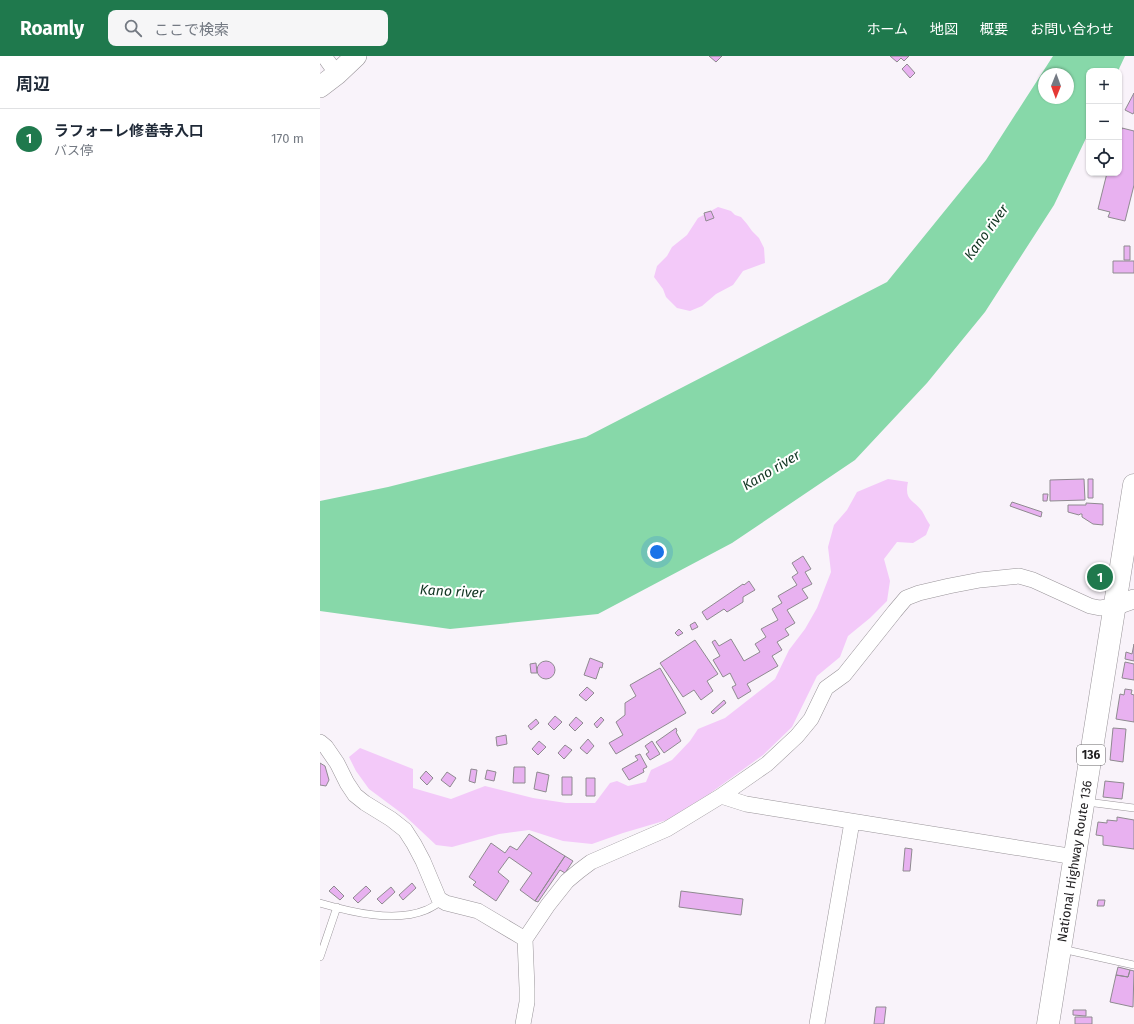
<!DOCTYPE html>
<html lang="ja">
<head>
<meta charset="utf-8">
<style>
  :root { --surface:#fff; --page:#f6f6f7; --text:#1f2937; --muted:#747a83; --line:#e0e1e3; --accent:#1f794d }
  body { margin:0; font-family:"Fira Sans","Noto Sans JP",sans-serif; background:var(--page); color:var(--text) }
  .controls { position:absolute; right:12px; top:12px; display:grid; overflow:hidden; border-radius:8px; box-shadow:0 1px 3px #0004 }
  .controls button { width:36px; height:36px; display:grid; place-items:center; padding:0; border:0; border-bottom:1px solid var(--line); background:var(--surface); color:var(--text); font:20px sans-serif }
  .compass { position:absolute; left:718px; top:12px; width:36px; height:36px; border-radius:50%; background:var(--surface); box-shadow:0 1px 3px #0004; rotate:181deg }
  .you { position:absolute; left:337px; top:496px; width:14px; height:14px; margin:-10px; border:3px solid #fff; border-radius:50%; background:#1a73e8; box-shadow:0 0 0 6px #1a73e833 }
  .badge { display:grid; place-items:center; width:26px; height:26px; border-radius:50%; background:var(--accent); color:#fff; font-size:13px; font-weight:700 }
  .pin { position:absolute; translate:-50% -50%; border:2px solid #fff; box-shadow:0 1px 4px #0006 }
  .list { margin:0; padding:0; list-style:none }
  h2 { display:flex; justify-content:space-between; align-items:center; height:52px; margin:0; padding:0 16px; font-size:17px }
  h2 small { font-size:13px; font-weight:400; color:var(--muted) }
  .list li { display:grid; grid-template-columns:26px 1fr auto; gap:12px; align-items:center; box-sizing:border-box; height:60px; padding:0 16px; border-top:1px solid var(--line) }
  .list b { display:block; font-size:15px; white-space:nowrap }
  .list p { margin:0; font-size:13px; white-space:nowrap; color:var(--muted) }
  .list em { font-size:13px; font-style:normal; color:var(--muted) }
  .icon { flex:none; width:22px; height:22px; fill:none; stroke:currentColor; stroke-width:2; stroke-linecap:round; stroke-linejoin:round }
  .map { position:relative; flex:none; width:814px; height:968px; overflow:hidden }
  header { display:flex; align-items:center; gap:24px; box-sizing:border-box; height:56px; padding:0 20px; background:var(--accent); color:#fff }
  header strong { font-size:19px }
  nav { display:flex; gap:22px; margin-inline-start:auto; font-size:14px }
  .search { width:280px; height:36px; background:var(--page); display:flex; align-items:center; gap:10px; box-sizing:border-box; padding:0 14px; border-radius:8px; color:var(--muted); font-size:15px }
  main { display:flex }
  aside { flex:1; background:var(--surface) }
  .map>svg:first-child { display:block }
</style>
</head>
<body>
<header>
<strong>Roamly</strong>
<div class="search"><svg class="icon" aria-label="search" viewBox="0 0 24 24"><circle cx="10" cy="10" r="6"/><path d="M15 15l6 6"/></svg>ここで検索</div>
<nav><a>ホーム</a><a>地図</a><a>概要</a><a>お問い合わせ</a></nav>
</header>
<main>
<aside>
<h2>周辺<small></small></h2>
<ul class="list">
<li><span class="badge">1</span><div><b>ラフォーレ修善寺入口</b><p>バス停</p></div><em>170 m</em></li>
</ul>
</aside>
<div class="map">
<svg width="814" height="968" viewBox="0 0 814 968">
  <rect width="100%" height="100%" fill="#f9f3fa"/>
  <path fill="#f3c9f9" d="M398,151L411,155L415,159L421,161L427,168L432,175L439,182L444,192L445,207L423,215L413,229L396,238L382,250L370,255L357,252L346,241L343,233L334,221L337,210L347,200L352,191L367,179L378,162Z
    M568,423L588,426C584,445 593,443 602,455C605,460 607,465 610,469L606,479L593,487L577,486L564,503L570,525L567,545L550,562L528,580L520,601L497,620L472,671L443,699L389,738L347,764L303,777L272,788L243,785L209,774L179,778L132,791L116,789L84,759L49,733L36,715L29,701L40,692L93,713V732L131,743L165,730L213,742L246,747H275L290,727L297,725L308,730L326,726L331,714L352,704L370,685L378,673L405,662L455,623L469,594L485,573L497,552L511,516L508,491L514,469L527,454L537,436Z"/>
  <path fill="#87d8a9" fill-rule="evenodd" d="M733,0H805L798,15H769V76L734,149L665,256L607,327L535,404L412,487L278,558L130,573L0,555V445L68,431L266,381L567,226L666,104ZM724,18H748V42H724Z"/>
  <path fill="#e8b1f0" stroke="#8f8a90" d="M389,0H402L396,6Z
    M570,0H589L584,5L581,2L577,6Z
    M587,8L595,17L590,22L582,13Z
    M814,37V56L813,58L805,54Z
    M802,72L814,75V129L805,165L788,161L790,156L778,153L787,117H799V85Z
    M391,155L394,162L386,165L384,157Z
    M804,190H810V204H804Z
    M793,205H814V217H793Z
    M764,423L765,444L730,445V424Z
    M768,423H773V442H768Z
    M723,438H728L727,445H723Z
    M692,446L722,456L721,461L690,450Z
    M766,447L783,448V469L773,468L762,461V458H760L759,459L748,456V449H766Z
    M483,500L491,513L485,516L492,528L482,533L488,542L467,554L475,567L465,573L469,579L457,586L462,594L452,600L458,610L427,628L431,635L418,643L412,631L416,629L410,617L403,621L393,604L400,600L392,586L395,584L399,590L411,583L424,605L440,596L435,588L446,581L441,573L458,564L452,553L462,547L458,540L477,529L472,521L478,517L472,507Z
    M429,525L435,534L423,541V546L407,556L404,553L387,564L382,556L423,528L424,529Z
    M375,566L378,571L372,574L370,569Z
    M359,573L363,577L358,580L355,577Z
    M375,584L398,618L387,625L393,635L381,644L374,634L363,641L340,607Z
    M814,588V605L805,603L806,596L812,598Z
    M270,602L283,607L282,612L280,611L276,623L264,619Z
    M217 614a9 9 0 1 1 18 0a9 9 0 1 1-18 0Z
    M805,606L814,608V624L802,622Z
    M216,607L217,617H211L210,608Z
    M340,612L366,657L296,698L289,687L303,679L296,666L305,659V647L316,640L310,629Z
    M267,631L274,637L266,645L259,639Z
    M805,633L812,634L811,638L814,639V666L796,663L800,638L804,639Z
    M404,644L406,647L393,658L391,656Z
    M235,660L242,666L234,674L228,668Z
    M256,661L263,667L255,675L249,669Z
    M281,661L284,664L277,672L274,668Z
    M216,663L219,667L211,674L208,670Z
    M356,672L357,675L356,676L361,685L344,697L336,686Z
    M793,672L806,673L803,706L790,704Z
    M186,679L187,688L177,690L176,681Z
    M268,683L274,690L267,698L260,692Z
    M219,685L226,691L218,699L212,693Z
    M332,685L340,698L330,704L326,698L329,696L325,690Z
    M245,689L252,694L244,703L238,697Z
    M320,698L327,711L323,713L324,716L309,724L302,713L318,704L315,700Z
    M0,707L5,710L9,724L6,730L0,729Z
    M194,711H205V727H193Z
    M151,713L157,714L155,727L149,725Z
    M167,714L176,716L174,725L165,723Z
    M106,715L113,722L107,729L100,722Z
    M127,716L136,722L130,731L121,724Z
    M217,716L229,719L226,736L214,733Z
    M242,721H252V739H242Z
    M266,722H275V740H266Z
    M785,725L804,727L802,743L783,741Z
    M797,761L814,764V793L783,789V780L776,779L778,766L787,767V764L797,765Z
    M209,778L245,800L215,845L200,834L212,817L189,801L178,816L189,825L176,845L153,829L156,826L149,821L171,787L185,797L190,790L197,794Z
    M585,792L592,793L590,815H583Z
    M245,800L253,805L245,817L240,814L218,846L215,845Z
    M92,827L96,832L83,844L79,839Z
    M14,830L24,840L20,844L9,835Z
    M46,830L51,835L38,847L33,842Z
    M71,831L75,836L62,848L57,843Z
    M361,835L423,843L421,859L359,851Z
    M778,844H785L784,850H777Z
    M798,911L810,914L808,921L796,919Z
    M810,914L814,915L813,951L790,946L796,919L808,921Z
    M556,951H566L564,968H554Z
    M753,954H766V960L753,959Z
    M755,961H772V968H755Z"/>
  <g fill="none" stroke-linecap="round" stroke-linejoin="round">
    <defs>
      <path id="service" d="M767,746L814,752
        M0,847C31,856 75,867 106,854C111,852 117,848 122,845
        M742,893L814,909
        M0,901L17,851"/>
      <path id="minor" d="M4,0L17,18
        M0,686L6,691L17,707L27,727L35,739L45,747L71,763L85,774L94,788L103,805L119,843L126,847L158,855L205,883
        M401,740L426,748L755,801
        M203,968L207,946V932L205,883L228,849L247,825L259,815L271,806L347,773L401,740L447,708L477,680L491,663L506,632L524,619L575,555L586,542L599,537L629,530L660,524L699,520L713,524L770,550L780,552L794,550
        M497,968L532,766"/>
      <path id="tertiary" d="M794,550L814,543"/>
      <path id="secondary" d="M0,31L17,18L36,0"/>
      <g id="trunk">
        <path id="s1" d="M728,968L814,429"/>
      </g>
    </defs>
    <use href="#service" stroke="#999499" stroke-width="8"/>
    <use href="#minor" stroke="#999499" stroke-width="16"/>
    <use href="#tertiary" stroke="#999499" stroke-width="20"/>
    <use href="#secondary" stroke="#999499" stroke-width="22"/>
    <use href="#trunk" stroke="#999499" stroke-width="23"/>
    <use href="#service" stroke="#fff" stroke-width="7"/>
    <use href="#minor" stroke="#fff" stroke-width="15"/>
    <use href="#tertiary" stroke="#fff" stroke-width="19"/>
    <use href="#secondary" stroke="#fff" stroke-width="21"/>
    <use href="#trunk" stroke="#fff" stroke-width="22"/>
  </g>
  <g text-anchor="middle" stroke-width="4" stroke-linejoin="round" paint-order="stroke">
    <rect fill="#fff" stroke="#646264" stroke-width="1" x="757" y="689" width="28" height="20" rx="3"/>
    <g font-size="12" font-weight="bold" fill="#211f21">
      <text x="771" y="703">136</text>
    </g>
    <g font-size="13" fill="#211f21" stroke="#fff">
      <text dy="5" stroke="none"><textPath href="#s1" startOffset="165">National Highway Route 136</textPath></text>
    </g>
    <g font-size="14" font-style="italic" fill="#113522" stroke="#fff">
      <text transform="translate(666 176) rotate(-54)" y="5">Kano river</text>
      <text transform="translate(451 414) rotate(-31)" y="5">Kano river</text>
      <text transform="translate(132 535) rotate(3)" y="5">Kano river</text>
    </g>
  </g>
</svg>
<div class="controls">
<button>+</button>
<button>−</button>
<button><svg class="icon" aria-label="locate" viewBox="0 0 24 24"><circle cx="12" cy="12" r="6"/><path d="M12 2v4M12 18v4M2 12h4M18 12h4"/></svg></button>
</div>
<svg class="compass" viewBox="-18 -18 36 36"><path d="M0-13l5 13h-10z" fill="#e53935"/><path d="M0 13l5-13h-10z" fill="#747a83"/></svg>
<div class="you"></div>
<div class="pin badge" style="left:780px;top:521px">1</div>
</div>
</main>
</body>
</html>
